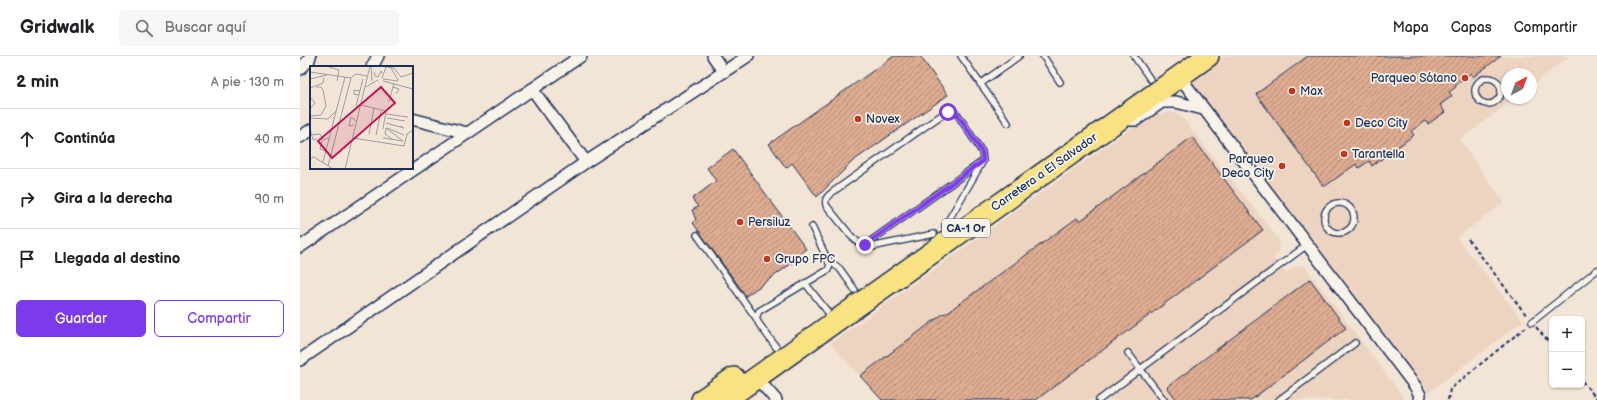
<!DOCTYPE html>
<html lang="es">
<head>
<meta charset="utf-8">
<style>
  :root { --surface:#fff; --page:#f6f6f6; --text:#202124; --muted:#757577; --line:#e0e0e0; --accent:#7c3aed }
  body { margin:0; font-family:"Balsamiq Sans",sans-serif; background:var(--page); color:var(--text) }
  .controls { position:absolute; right:12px; bottom:12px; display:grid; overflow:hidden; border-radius:6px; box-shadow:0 1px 3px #0004 }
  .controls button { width:36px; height:36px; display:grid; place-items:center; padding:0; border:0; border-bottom:1px solid var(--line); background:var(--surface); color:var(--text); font:20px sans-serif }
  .compass { position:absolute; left:1201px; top:12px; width:36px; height:36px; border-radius:50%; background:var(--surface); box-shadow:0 1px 3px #0004; rotate:41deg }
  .stop { position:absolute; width:12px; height:12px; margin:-9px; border:3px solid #7c3aed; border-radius:50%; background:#fff }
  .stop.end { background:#7c3aed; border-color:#fff; box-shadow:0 1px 4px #0008 }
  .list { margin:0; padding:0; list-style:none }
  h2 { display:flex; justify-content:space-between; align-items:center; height:52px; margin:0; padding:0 16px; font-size:17px }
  h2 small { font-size:13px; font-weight:400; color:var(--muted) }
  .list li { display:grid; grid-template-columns:26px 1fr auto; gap:12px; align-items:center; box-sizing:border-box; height:60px; padding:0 16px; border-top:1px solid var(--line) }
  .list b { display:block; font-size:15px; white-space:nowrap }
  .list em { font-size:13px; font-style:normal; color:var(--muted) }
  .actions { display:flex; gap:8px; padding:12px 16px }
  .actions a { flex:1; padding:9px 0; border:1px solid var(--accent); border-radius:6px; text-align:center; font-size:14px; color:var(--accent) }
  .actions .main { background:var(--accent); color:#fff }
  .icon { flex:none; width:22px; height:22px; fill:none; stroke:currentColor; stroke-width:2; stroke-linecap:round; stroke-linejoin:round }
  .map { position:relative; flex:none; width:1297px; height:344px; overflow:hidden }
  header { display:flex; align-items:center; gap:24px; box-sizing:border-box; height:56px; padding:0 20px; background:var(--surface); border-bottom:1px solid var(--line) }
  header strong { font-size:19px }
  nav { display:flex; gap:22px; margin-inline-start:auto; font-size:14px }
  .search { width:280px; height:36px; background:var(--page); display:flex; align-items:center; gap:10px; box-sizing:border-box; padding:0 14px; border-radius:6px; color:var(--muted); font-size:15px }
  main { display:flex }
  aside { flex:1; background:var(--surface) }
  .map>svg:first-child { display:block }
</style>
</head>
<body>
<header>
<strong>Gridwalk</strong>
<div class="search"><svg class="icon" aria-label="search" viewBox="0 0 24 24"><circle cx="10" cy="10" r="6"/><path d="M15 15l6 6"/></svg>Buscar aquí</div>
<nav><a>Mapa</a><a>Capas</a><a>Compartir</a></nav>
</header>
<main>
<aside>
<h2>2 min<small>A pie · 130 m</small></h2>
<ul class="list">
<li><svg class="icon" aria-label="ahead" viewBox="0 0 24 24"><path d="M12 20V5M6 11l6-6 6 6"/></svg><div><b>Continúa</b></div><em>40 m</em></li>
<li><svg class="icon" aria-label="right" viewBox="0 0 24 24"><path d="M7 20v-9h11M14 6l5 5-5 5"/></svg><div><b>Gira a la derecha</b></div><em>90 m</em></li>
<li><svg class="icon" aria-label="arrive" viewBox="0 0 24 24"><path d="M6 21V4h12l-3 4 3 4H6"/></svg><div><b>Llegada al destino</b></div></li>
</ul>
<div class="actions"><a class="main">Guardar</a><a>Compartir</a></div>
</aside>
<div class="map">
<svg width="1297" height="344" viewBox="0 0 1297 344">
  <defs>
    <pattern id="building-hatch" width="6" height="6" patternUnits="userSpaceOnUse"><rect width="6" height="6" fill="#deac90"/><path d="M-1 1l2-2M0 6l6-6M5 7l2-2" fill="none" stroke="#b38c79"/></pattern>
  </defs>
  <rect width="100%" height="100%" fill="#f2e5d6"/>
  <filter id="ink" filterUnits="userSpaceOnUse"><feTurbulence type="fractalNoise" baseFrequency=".025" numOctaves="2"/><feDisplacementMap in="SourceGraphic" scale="8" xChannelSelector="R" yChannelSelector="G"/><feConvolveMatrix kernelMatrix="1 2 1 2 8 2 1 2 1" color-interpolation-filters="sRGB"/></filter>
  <g filter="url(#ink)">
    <path fill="#ecd4c1" d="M924,0H1270L1231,30V18H1207V42H1215L1160,84L1204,146L1157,182L1223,265L1129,336L889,25Z
      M871,56L880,59L977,181L979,185L978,196L974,202L986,217L996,210H1004L1006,212L1101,338L1103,344H583L542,301L531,287L851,58L854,59Z"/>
    <path fill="url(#building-hatch)" stroke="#1b2f5e" d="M594,0H620L648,39L553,105L517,141L492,107L486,112L469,88Z
      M1008,0H1201L1173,21L1171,17L1155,29L1156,31L1149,36L1152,40L1140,49L1145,56L1128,68L1125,65L1111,75L1114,79L1072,110L1069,105L1059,112L1056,108L1024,131L956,38Z
      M892,81L963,174L736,344H582L560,320L644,257L645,258L777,162L780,165Z
      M433,93L506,193L493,202L495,205L446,240L393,167L396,164L392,154L398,151L392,143L416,125L407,112Z
      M1010,223L1046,272L951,344H877L867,331Z"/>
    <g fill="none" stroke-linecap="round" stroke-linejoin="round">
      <defs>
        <path id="lane" d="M661,0L708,67
          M743,0L760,26
          M834,0L850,23
          M1175 35a13 13 0 1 1 26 0a13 13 0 1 1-26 0Z
          M680,28L719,0
          M1024 162a15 15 0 1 1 30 0a15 15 0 1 1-30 0Z
          M634,178L571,191L560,188L551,180L526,149C524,142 529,139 534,135L643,58L653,56L658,59L682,96L683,105L645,170
          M397,179L456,262
          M565,189L683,105
          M530,205L540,213L555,234
          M505,227L527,255
          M1232,266L1297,214
          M476,291L459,268L456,262L459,255L528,214L530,209L512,171
          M828,297L864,344
          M799,344L1007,189
          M979,344L1055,287"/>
        <path id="street" d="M413,0L424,16
          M72,11L78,0
          M0,13L9,4L10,0
          M879,20L1115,330L1120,339L1119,344
          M232,33L286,106
          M112,63L167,77
          M821,64H836L862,46H876L903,53
          M0,81L11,74
          M0,191L281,0
          M0,304L286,106L448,0
          M456,321L476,344"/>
        <path id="highway" d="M402,344L434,322
          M425,344L908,0"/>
      </defs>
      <use href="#lane" stroke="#1b2f5e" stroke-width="8"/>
      <use href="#street" stroke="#1b2f5e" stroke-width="14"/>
      <use href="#highway" stroke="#1b2f5e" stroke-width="24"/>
      <path stroke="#1b2f5e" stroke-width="2" stroke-dasharray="4 3" stroke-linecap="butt" d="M1168,183L1227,260
        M1236,271L1252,290
        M1282,325L1297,343
        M1148,344L1150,333L1226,271"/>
      <use href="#lane" stroke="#f7f3e8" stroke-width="5.5"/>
      <use href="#street" stroke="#f7f3e8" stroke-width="11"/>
      <use href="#highway" stroke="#f8e281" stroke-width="21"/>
    </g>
  </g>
  <g fill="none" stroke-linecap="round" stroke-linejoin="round" filter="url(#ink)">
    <path stroke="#7c3aed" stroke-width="5" d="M565,189L683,105L682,96L658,59L653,56H648"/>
  </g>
  <g fill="#c8321e" stroke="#f7f3e8" stroke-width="1.5">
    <circle cx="1165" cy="22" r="4"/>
    <circle cx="992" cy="35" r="4"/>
    <circle cx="558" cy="63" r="4"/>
    <circle cx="1047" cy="67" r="4"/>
    <circle cx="1044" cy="98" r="4"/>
    <circle cx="982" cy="110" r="4"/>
    <circle cx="440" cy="166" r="4"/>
    <circle cx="467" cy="203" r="4"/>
  </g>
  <g text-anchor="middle" stroke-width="3.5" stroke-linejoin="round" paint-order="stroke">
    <rect fill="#f7f3e8" stroke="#5d6a87" stroke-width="1" x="642" y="163" width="48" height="18" rx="3"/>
    <g font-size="11" font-weight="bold" fill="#1b2f5e">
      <text x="666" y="176">CA-1 Or</text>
    </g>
    <g font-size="12" fill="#1b2f5e" stroke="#f7f3e8" text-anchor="start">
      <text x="1157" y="26" text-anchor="end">Parqueo Sótano</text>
      <text x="1000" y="39">Max</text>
      <text x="566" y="67">Novex</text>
      <text x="1055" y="71">Deco City</text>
      <text x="1052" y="102">Tarantella</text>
      <text x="974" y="107" text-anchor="end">Parqueo<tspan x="974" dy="14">Deco City</tspan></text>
      <text x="448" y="170">Persiluz</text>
      <text x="475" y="207">Grupo FPC</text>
    </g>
    <g font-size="12" fill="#1b2f5e" stroke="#f7f3e8">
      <text transform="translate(744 116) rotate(-35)" y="4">Carretera a El Salvador</text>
    </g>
  </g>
  <g transform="translate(10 10)">
    <rect width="103" height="103" fill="#f2e5d6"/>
    <path fill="none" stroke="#9c9ca6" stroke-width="1" d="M61,0L62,15M19,1L29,4L27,15M81,2L88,14M0,6L41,12L46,8L57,10M64,6L65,10L68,11L71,5L72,7M72,12L76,1L84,2L91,11L103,7M0,13L17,9M73,13L88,15M73,15L103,23M56,21L68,14M83,21L89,23L86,28M0,22L13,17L14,12M49,29L44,28V24L50,25M0,31L5,37L0,43M79,36L84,17M51,39L76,45L73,63M46,40L53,13M76,48L98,51M0,50L11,49L16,40L13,24L11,21H6M0,52L18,53L26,45M77,52L95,55M76,57L94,62L90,60M44,59L39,60L41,51L46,55M0,62L3,74L7,73M76,62L93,75M76,62L75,68L82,73M77,62L94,69M59,68L64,42M0,69L10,68L13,74L19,72M66,69L71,45M43,72L94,80L97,68L103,64M73,72L93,75M12,74L10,83L16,85M0,93L4,91L23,103M13,96L35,11M18,100L41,12M35,103L60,0"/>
    <path fill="#c2185b" fill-opacity="0.15" stroke="#c2185b" stroke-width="2" d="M71,21L85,37L22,92L8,75Z"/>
    <rect width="103" height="103" fill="none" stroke="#1b2f5e" stroke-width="2"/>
  </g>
</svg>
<div class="controls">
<button>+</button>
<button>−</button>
</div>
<svg class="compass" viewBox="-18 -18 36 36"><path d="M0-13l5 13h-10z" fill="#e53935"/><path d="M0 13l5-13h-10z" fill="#757577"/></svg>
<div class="stop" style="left:648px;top:56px"></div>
<div class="stop end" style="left:565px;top:189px"></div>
</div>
</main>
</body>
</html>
